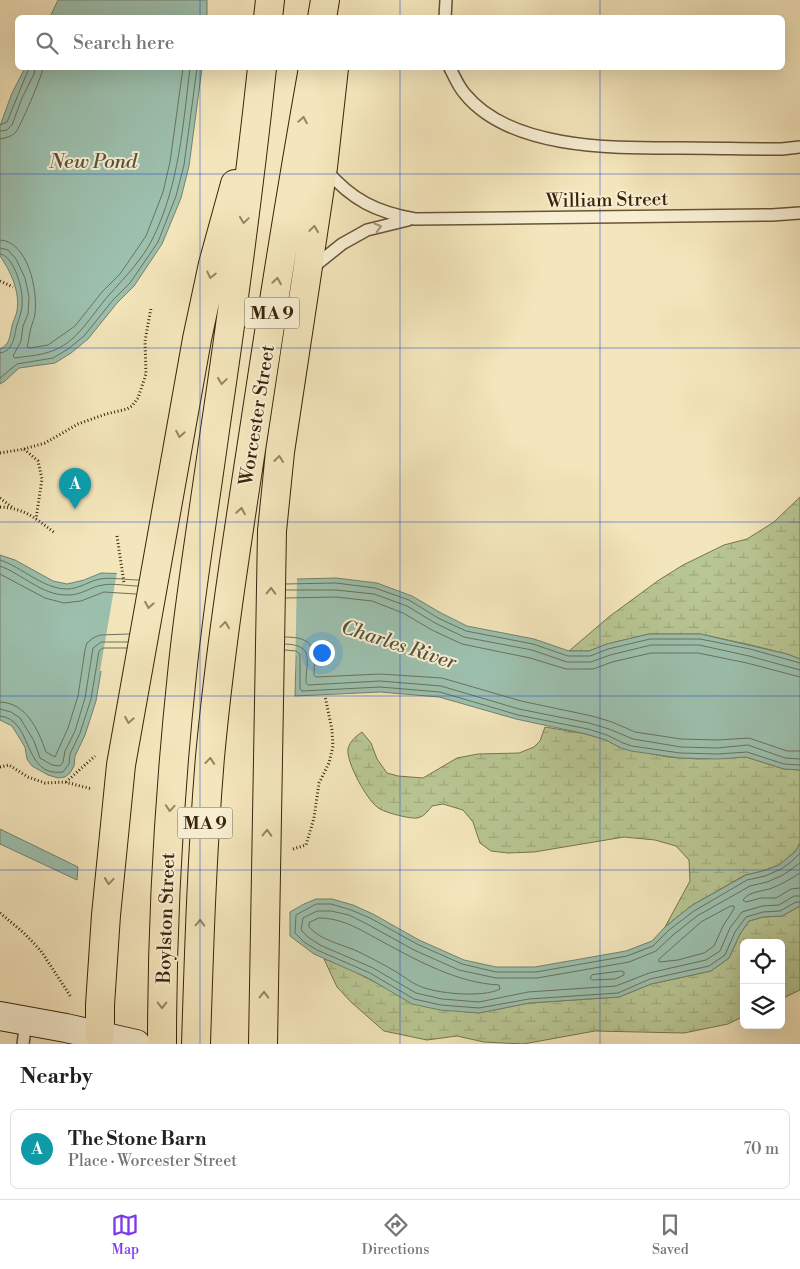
<!DOCTYPE html>
<html lang="en">
<head>
<meta charset="utf-8">
<style>
  :root { --surface:#fff; --page:#f2f2f2; --text:#202124; --muted:#757577; --line:#e0e0e0; --accent:#7c3aed }
  body { margin:0; font-family:"Libre Bodoni",serif; background:var(--page); color:var(--text) }
  .controls { position:absolute; right:15px; bottom:15px; display:grid; overflow:hidden; border-radius:8px; box-shadow:0 5px 20px #0002 }
  .controls button { width:45px; height:45px; display:grid; place-items:center; padding:0; border:0; border-bottom:1px solid var(--line); background:var(--surface); color:var(--text); font:25px sans-serif }
  .you { position:absolute; left:321px; top:652px; width:18px; height:18px; margin:-12px; border:4px solid #fff; border-radius:50%; background:#1a73e8; box-shadow:0 0 0 8px #1a73e833 }
  .badge { display:grid; place-items:center; width:32px; height:32px; border-radius:50%; background:var(--accent); color:#fff; font-size:16px; font-weight:700 }
  .pin { position:absolute; translate:-50% -41px; filter:drop-shadow(0 1px 2px #0008) }
  .pin::after { content:''; position:absolute; top:26px; width:18px; height:15px; background:inherit; clip-path:polygon(0 0,100% 0,50% 100%) }
  .list { margin:0; padding:0; list-style:none }
  h2 { display:flex; justify-content:space-between; align-items:center; height:65px; margin:0; padding:0 20px; font-size:21px }
  h2 small { font-size:16px; font-weight:400; color:var(--muted) }
  .list li { display:grid; grid-template-columns:32px 1fr auto; gap:15px; align-items:center; box-sizing:border-box; height:80px; margin:0 10px 10px; padding:0 10px; border:1px solid var(--line); border-radius:8px }
  .list b { display:block; font-size:19px; white-space:nowrap }
  .list p { margin:0; font-size:16px; white-space:nowrap; color:var(--muted) }
  .list em { font-size:16px; font-style:normal; color:var(--muted) }
  .icon { flex:none; width:28px; height:28px; fill:none; stroke:currentColor; stroke-width:2; stroke-linecap:round; stroke-linejoin:round }
  .map { position:relative; flex:none; width:800px; height:1044px; overflow:hidden }
  .search { position:absolute; background:var(--surface); box-shadow:0 5px 20px #0002; left:15px; right:15px; top:15px; height:55px; display:flex; align-items:center; gap:12px; box-sizing:border-box; padding:0 18px; border-radius:8px; color:var(--muted); font-size:19px }
  .sheet { height:155px; background:var(--surface) }
  nav { display:flex; justify-content:space-around; align-items:center; box-sizing:border-box; height:70px; border-top:1px solid var(--line); background:var(--surface); font-size:14px; color:var(--muted) }
  nav a { display:grid; justify-items:center; gap:2px }
  nav .on { color:var(--accent) }
  .map>svg:first-child { display:block }
</style>
</head>
<body>
<div class="map">
<svg width="800" height="1044" viewBox="0 0 800 1044">
  <defs>
    <pattern id="wetland-marsh" width="20" height="14" patternUnits="userSpaceOnUse" patternTransform="scale(1.25)"><rect width="20" height="14" fill="#b8c693"/><path d="M1 5h8M5 5V1M11 12h8M15 12V8" fill="none" stroke="#9faa7d"/></pattern>
  </defs>
  <rect width="100%" height="100%" fill="#f4e6bc"/>
  <filter id="stains"><feTurbulence type="fractalNoise" baseFrequency=".004" numOctaves="4"/><feColorMatrix values="0 0 0 0 .2 0 0 0 0 .09 0 0 0 0 .02 0 0 0 .5 -.17"/></filter>
  <radialGradient id="worn" r=".72"><stop offset=".6" stop-color="#630" stop-opacity="0"/><stop offset="1" stop-color="#630" stop-opacity=".3"/></radialGradient>
  <path fill="url(#wetland-marsh)" stroke="#78744f" d="M800,497V659L787,654L751,645L700,634H649L607,644L589,651H569L610,616L659,580L683,565L724,545L747,539L774,522Z
    M545,727L586,734L606,740L621,748L668,757L698,759L746,757L784,769L800,770V843L795,852L779,865L763,871L745,875L691,906L665,927L690,881L689,860L676,846L655,840L624,837L534,852L508,853L491,851L480,843L473,822L463,810L443,804L432,806C428,811 424,817 417,818C410,819 387,813 380,809C368,803 346,762 348,749C350,741 355,737 362,732L371,743L377,759L387,773L398,776L423,778L457,758L478,754L519,753L534,747L540,741Z
    M800,906V990L781,999V943H744V1016L728,1024L684,1033L595,1031L523,1044L484,1042L457,1036L427,1040L384,1031L351,1002L337,987L324,959L344,966L388,989L479,1013L529,1003L619,997L651,984L711,971L729,958L740,934L749,921L763,917L782,916Z"/>
  <path fill="#9cc0ae" stroke="#74816d" d="M58,0H207V17H50Z
    M25,68H202L189,166L181,198L162,244L134,286L117,303L88,339L71,353L55,363L19,368L5,381L0,384V349C10,345 10,335 12,326C13,321 16,316 17,311C20,291 11,272 0,256V126L12,93Z
    M0,555L15,560L53,581L67,584L84,580L101,573L297,579L336,578L377,583L412,596L441,613L467,626L534,639L569,651H589L607,644L649,634H700L787,654L800,659V770L784,769L746,757L718,759L680,758L631,751L621,748L606,740L586,734L516,719L439,697L380,692L295,696L296,656L104,653L96,701L85,735L75,756L74,766L70,773L65,777L58,778L48,775L32,766L27,759L25,747L12,726L0,720Z
    M0,829L78,867L77,880L0,844Z
    M800,843V906L782,916L763,917L749,921L740,934L729,958L711,971L651,984L619,997L529,1003L479,1013L440,1010L412,1004L368,978L314,954L290,936V912L304,904L316,899H332L353,905L373,914L419,940L464,960L496,967H535L626,951L652,941L665,927L691,906L746,875L763,871L779,865L795,852Z"/>
  <path fill="#f4e6bc" d="M117,572L297,577L295,675H292L293,658L105,655L103,671H100Z"/>
  <g fill="none" stroke-linecap="round" stroke-linejoin="round">
    <path stroke="#6a725c" stroke-width="1" d="M0,125L7,122L29,68
      M0,131L7,130L12,125L22,98L34,74L35,68
      M0,139C6,138 10,137 15,133C19,130 43,74 43,68
      M0,240C28,241 38,291 35,313C35,318 32,323 31,328C29,334 29,341 27,347L30,348L48,345L75,326L102,292L120,274L146,236L163,192L170,162L183,68
      M0,248L8,250L16,259L25,278L29,297L28,314L23,326L21,341L13,356L15,358C26,356 38,356 49,352C77,344 91,315 109,295C125,277 142,260 153,238C179,185 183,125 190,68
      M0,254C13,255 22,286 22,298C23,308 20,316 17,325C14,336 14,351 0,353
      M0,378L17,364L53,358L68,349L84,336L113,300L130,283L158,242L176,196L184,165L197,68
      M0,560C22,567 43,589 67,589C79,589 89,581 100,579C109,577 128,580 139,580
      M0,566C22,574 42,595 66,595C81,596 92,586 103,585C112,583 128,586 138,586
      M0,574L45,598L64,603L81,601L104,592L136,594
      M286,584L336,583L375,588L409,600L438,618L466,631L533,644L568,656H590L608,649L650,639H700L750,649L800,663
      M286,590H336L374,594L407,606L435,623L464,637L532,650L567,662H591L610,655L651,645H699L749,656L800,670
      M286,598L336,597L372,601L403,613L432,630L462,644L530,658L566,669H593L612,662L651,653H698L747,663L800,677
      M285,637C315,637 315,649 314,675L316,677L380,674L442,678L521,701L592,716L612,722L635,732L681,739L717,740L749,738L787,751H800
      M285,644C315,645 306,660 306,683L308,685L380,681L441,686L519,709L589,723L609,729L633,739L681,747L717,748L748,745L785,758L800,759
      M285,650L296,651L300,654V689L302,691L380,687L440,692L518,715L588,729L607,735L623,743L632,746L680,753L718,754L747,752L784,764L800,765
      M0,702C27,703 38,730 46,752L55,757L68,728L78,696L85,650L87,643L93,638L100,635L129,634
      M0,709L11,712L20,718L34,741L40,758L52,765L60,766L63,762L65,751L75,731L85,698L93,648L101,642H128
      M0,716C34,719 22,778 63,772L69,764L70,754L80,733L91,699L99,651L103,648H127
      M800,853L791,862L781,869L765,876L747,880L694,911L669,930L653,946L627,956L536,972H496L462,964L417,944L370,918L351,910L331,904H316L296,915L295,933L304,942L317,950L370,973L414,999L441,1005L479,1008L529,999L618,993L650,979L709,966L725,955L735,932L746,917L763,912L780,911L796,902H800
      M800,863L783,875L767,882L750,886L697,916L673,935L656,951L629,962L537,978H496L459,970L414,950L367,924L349,915L331,911H317L303,918L301,930L308,937L320,945L373,968L416,993L442,999L479,1002L528,992L616,986L649,973L706,960L720,951L730,928L742,912L762,906L779,905L794,896H800
      M800,873C791,879 782,884 772,888C762,892 749,891 743,900L746,902L761,898H776L791,889L800,888
      M731,906H734V909L723,926L714,946L704,953L678,960L659,962V959L701,922Z
      M319,918C344,918 362,931 383,942C418,961 458,983 499,985L500,989C483,998 435,994 417,985C411,982 404,977 398,973C385,965 371,958 357,951C341,944 322,941 309,927V923Z
      M622,971L624,972V975L615,979L592,980L590,978L592,975Z"/>
    <defs>
      <path id="lane" d="M445,18L446,0
        M450,68C454,76 458,86 465,94C511,150 614,148 680,148C714,148 748,149 782,149L800,147
        M326,170C352,200 376,212 415,219L772,215L800,213
        M312,268L342,244L367,230L408,220
        M23,1044L26,1021"/>
      <path id="secondary" d="M0,1016L66,1028L136,1044"/>
      <path id="highway" d="M268,18L270,0
        M322,18L325,0
        M100,1036V1005L106,915L121,765L197,339L213,264L235,184
        M162,1044C162,920 169,797 182,674C190,593 204,511 215,430C233,309 249,189 262,68
        M196,1044C199,948 202,853 210,757C221,639 240,522 258,404C275,292 293,180 313,68
        M263,1044L272,531L280,452L323,167L334,68"/>
    </defs>
    <use href="#lane" stroke="#685437" stroke-width="14"/>
    <use href="#secondary" stroke="#39230b" stroke-width="30"/>
    <use href="#highway" stroke="#39230b" stroke-width="30"/>
    <path stroke="#39230b" stroke-width="3" stroke-dasharray="1 2.5" stroke-linecap="butt" d="M0,281L13,287
      M24,449L45,443L78,424L106,414L127,409L132,406L138,398L146,374L145,341L151,308
      M0,453L24,449L38,461L42,479L36,519
      M0,498L13,508
      M0,507C25,508 36,519 55,533
      M117,536L124,583
      M0,767L9,765L28,777L45,783L65,782L92,789
      M66,782L95,756
      M293,849L306,845L314,818L319,783L329,763L333,746L332,730L325,696
      M0,913L24,933L41,951L71,997"/>
    <use href="#lane" stroke="#f8efd3" stroke-width="11"/>
    <use href="#secondary" stroke="#f8efd3" stroke-width="28"/>
    <use href="#highway" stroke="#f4e6bc" stroke-width="28"/>
  </g>
  <defs><path id="oneway-chevron" d="M-2-3.5L2.5 0L-2 3.5" fill="none" stroke-width="1.6" stroke-linecap="round" stroke-linejoin="round" transform="scale(1.25)"/></defs>
  <g stroke="#968464">
    <use href="#oneway-chevron" transform="translate(303 120) rotate(-80)"/>
    <use href="#oneway-chevron" transform="translate(244 220) rotate(98)"/>
    <use href="#oneway-chevron" transform="translate(314 229) rotate(-82)"/>
    <use href="#oneway-chevron" transform="translate(211 275) rotate(103)"/>
    <use href="#oneway-chevron" transform="translate(277 281) rotate(-81)"/>
    <use href="#oneway-chevron" transform="translate(222 381) rotate(98)"/>
    <use href="#oneway-chevron" transform="translate(180 434) rotate(100)"/>
    <use href="#oneway-chevron" transform="translate(279 459) rotate(-83)"/>
    <use href="#oneway-chevron" transform="translate(241 511) rotate(-81)"/>
    <use href="#oneway-chevron" transform="translate(271 591) rotate(-89)"/>
    <use href="#oneway-chevron" transform="translate(149 605) rotate(100)"/>
    <use href="#oneway-chevron" transform="translate(225 625) rotate(-82)"/>
    <use href="#oneway-chevron" transform="translate(129 720) rotate(100)"/>
    <use href="#oneway-chevron" transform="translate(210 761) rotate(-85)"/>
    <use href="#oneway-chevron" transform="translate(170 808) rotate(94)"/>
    <use href="#oneway-chevron" transform="translate(267 833) rotate(-89)"/>
    <use href="#oneway-chevron" transform="translate(109 881) rotate(95)"/>
    <use href="#oneway-chevron" transform="translate(200 923) rotate(-88)"/>
    <use href="#oneway-chevron" transform="translate(264 995) rotate(-89)"/>
    <use href="#oneway-chevron" transform="translate(162 1005) rotate(90)"/>
  </g>
  <use stroke="#a29379" href="#oneway-chevron" transform="translate(378 227) rotate(-16)"/>
  <path fill="none" stroke="#1d4ed8" stroke-width="1" stroke-opacity="0.55" d="M200,0V18M400,0V18M600,0V18M200,68V1044M400,68V1044M600,68V1044M0,174H800M0,348H800M0,522H800M0,696H800M0,870H800"/>
  <g text-anchor="middle" stroke-width="4" stroke-linejoin="round" paint-order="stroke">
    <g fill="#f8efd3" stroke="#726047" stroke-width="1">
      <rect x="244.5" y="297.5" width="55" height="31" rx="4"/>
      <rect x="177.5" y="807.5" width="55" height="31" rx="4"/>
    </g>
    <g font-size="18" font-weight="bold" fill="#39230b">
      <text x="272" y="319">MA 9</text>
      <text x="205" y="829">MA 9</text>
    </g>
    <g font-size="19" fill="#39230b" stroke="#f8efd3">
      <text transform="translate(607 199) rotate(-1)" y="7">William Street</text>
      <text transform="translate(256 415) rotate(-81)" y="7">Worcester Street</text>
      <text transform="translate(165 918) rotate(-88)" y="7">Boylston Street</text>
    </g>
    <g font-size="20" font-style="italic" fill="#57523c" stroke="#f8efd3">
      <text x="93" y="168">New Pond</text>
      <text transform="translate(399 644) rotate(18)" y="7">Charles River</text>
    </g>
  </g>
  <rect width="100%" height="100%" filter="url(#stains)"/>
  <rect width="100%" height="100%" fill="url(#worn)"/>
</svg>
<div class="controls">
<button><svg class="icon" aria-label="locate" viewBox="0 0 24 24"><circle cx="12" cy="12" r="6"/><path d="M12 2v4M12 18v4M2 12h4M18 12h4"/></svg></button>
<button><svg class="icon" aria-label="layers" viewBox="0 0 24 24"><path d="M12 4l9 5-9 5-9-5zM3 14l9 5 9-5"/></svg></button>
</div>
<div class="you"></div>
<div class="pin badge" style="left:75px;top:509px;background:#0f9aa8">A</div>
<div class="search"><svg class="icon" aria-label="search" viewBox="0 0 24 24"><circle cx="10" cy="10" r="6"/><path d="M15 15l6 6"/></svg>Search here</div>
</div>
<section class="sheet">
<h2>Nearby<small></small></h2>
<ul class="list">
<li><span class="badge" style="background:#0f9aa8">A</span><div><b>The Stone Barn</b><p>Place · Worcester Street</p></div><em>70 m</em></li>
</ul>
</section>
<nav>
<a class="on"><svg class="icon" aria-label="map" viewBox="0 0 24 24"><path d="M3 6l6-2 6 2 6-2v14l-6 2-6-2-6 2zM9 4v14M15 6v14"/></svg>Map</a>
<a><svg class="icon" aria-label="directions" viewBox="0 0 24 24"><path d="M12 3l9 9-9 9-9-9zM9 14v-3h6M13 9l2 2-2 2"/></svg>Directions</a>
<a><svg class="icon" aria-label="saved" viewBox="0 0 24 24"><path d="M7 4h10v16l-5-4-5 4z"/></svg>Saved</a>
</nav>
</body>
</html>
